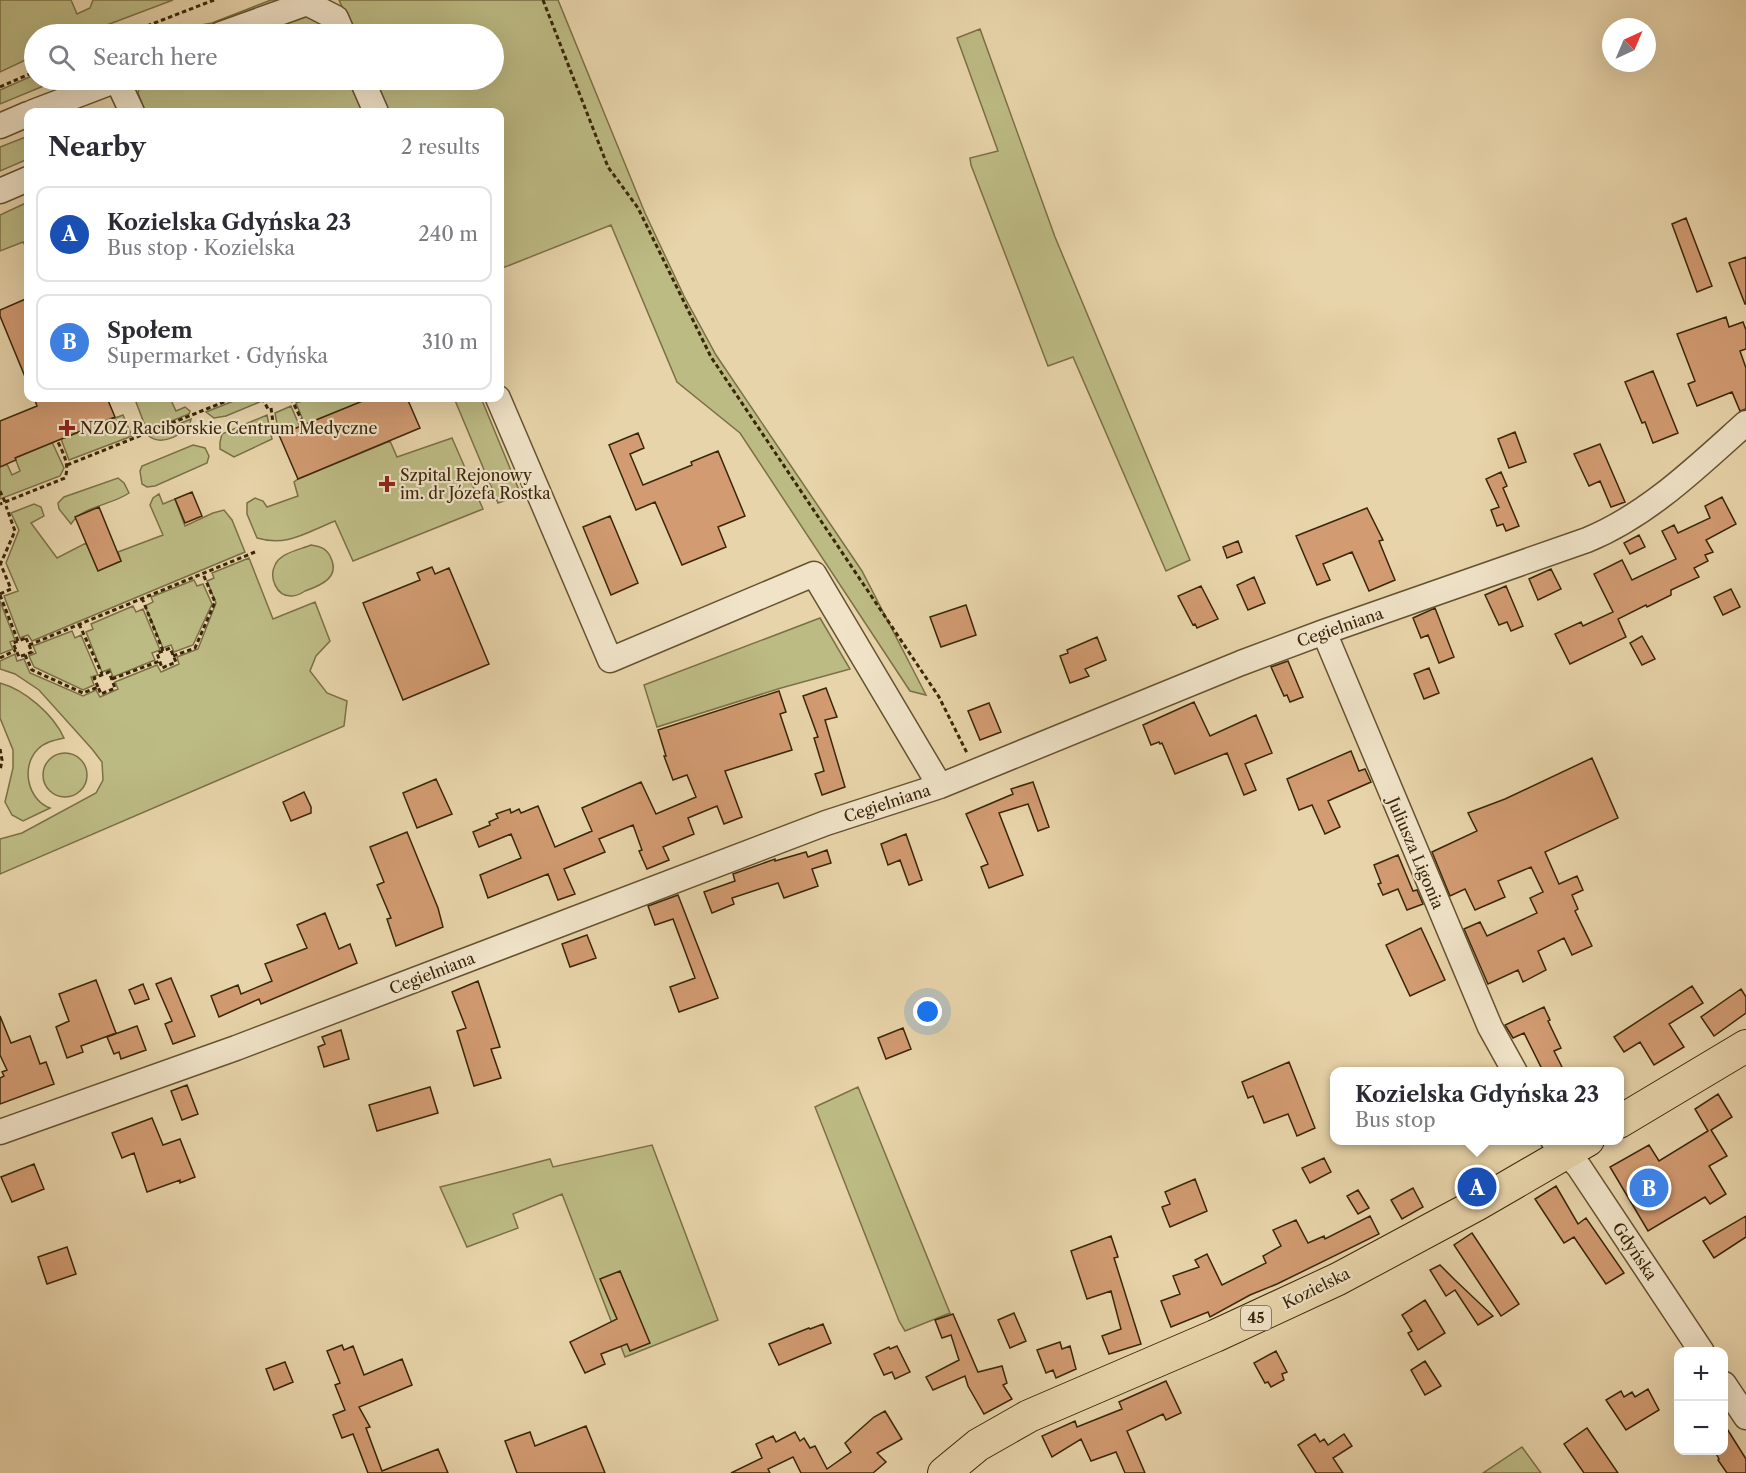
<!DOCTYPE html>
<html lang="en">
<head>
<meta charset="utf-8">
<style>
  :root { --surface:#fff; --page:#f7f7f7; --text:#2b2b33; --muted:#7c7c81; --line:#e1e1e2; --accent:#db2777 }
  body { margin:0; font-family:"Libre Caslon Text",serif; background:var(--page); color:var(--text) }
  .controls { position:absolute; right:18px; bottom:18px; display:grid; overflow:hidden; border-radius:12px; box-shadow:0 6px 24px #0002 }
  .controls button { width:54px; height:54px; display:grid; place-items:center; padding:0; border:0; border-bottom:2px solid var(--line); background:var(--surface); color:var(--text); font:30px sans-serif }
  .compass { position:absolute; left:1602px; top:18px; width:54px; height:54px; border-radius:50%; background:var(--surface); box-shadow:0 6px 24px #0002; rotate:44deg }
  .you { position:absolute; left:928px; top:1012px; width:21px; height:21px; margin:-15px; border:4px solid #fff; border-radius:50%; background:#1a73e8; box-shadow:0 0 0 9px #1a73e833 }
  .badge { display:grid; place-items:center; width:39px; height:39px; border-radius:50%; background:var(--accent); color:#fff; font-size:20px; font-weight:700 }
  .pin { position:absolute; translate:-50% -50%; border:3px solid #fff; box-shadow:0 2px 6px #0006 }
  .popup { position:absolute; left:1330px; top:1067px; width:294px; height:78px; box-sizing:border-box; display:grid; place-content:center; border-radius:12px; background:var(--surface); filter:drop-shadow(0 2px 4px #0005); font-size:20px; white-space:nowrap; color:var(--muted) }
  .popup b { font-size:22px; color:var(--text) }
  .popup::after { content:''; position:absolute; left:50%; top:100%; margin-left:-12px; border:12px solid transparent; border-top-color:var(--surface) }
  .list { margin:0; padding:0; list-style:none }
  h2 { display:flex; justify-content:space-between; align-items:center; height:78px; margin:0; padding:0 24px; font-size:26px }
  h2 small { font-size:20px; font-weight:400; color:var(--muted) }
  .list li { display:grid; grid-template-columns:39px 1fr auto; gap:18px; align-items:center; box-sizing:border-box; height:96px; margin:0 12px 12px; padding:0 12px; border:2px solid var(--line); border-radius:12px }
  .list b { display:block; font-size:22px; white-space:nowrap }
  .list p { margin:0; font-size:20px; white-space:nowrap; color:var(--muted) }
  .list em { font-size:20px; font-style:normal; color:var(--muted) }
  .icon { flex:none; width:33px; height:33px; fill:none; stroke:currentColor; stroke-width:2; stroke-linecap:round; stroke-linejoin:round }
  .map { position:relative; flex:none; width:1746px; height:1473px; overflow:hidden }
  .search { position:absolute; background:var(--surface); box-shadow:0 6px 24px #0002; left:24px; top:24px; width:480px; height:66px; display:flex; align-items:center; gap:15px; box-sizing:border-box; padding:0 21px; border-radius:33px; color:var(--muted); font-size:22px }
  .panel { position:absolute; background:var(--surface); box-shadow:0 6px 24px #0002; left:24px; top:108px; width:480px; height:294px; border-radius:12px }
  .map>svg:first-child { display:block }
</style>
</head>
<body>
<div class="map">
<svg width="1746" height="1473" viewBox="0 0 1746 1473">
  <rect width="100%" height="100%" fill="#e8d4aa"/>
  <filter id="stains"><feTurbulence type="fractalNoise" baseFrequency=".00333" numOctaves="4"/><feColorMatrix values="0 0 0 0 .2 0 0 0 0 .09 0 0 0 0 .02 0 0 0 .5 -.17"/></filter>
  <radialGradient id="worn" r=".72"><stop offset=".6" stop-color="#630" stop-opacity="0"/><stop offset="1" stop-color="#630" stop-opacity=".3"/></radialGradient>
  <path fill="#bdbb84" stroke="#7c7046" stroke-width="1.5" d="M0,0H71L77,14L90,8L93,0H173L83,34H34V56L0,72Z
    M271,0H287L274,3L198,34H153L212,23Z
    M339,0H558L645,213L684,296L716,355L862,571L926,695L910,691L740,433L677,382L611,225L500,269V112H387L373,80H494V34H354Z
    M312,15L337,34H239L286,16Z
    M980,29L1055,237L1190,560L1166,571L1073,357L1048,366L971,165L970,158L998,151L957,38Z
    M34,75V80H58L0,104V90Z
    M141,80H357L371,112H145L138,93Z
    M28,136V159L0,171V147Z
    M28,202V251L23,242L0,251V215Z
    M136,398H170L176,411L185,407L190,411L189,414L147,431L136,402Z
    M241,398H260L262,401L226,416L214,418L206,412Z
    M311,398H371L305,425L296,403Z
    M454,398H481L521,495L498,503Z
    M291,406L300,427L279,435L275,413Z
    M123,415L132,436L69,460L61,439Z
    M267,415L272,439L234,457L220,449V442L222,434Z
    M191,419L189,428C178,436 161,446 149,436Z
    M452,438L483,509L353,561L335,521C307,532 287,547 257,538L247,514V503L255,498L263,501L267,507L298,496L294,482L298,479L390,441L397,457Z
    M52,442L64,468L60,476L0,499V467L7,464L12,475L20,471L15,458Z
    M193,445L205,448L209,456L207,463L155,486L147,487L142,484L140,471L142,466Z
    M118,478L124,483L129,493C112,505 82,506 71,524L59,509L58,503L64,497Z
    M159,494L163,504L175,499L185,526L213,513L224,510L232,520L245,552L32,641L28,635L20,638L4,596L18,591L6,563L19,530L11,513L34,504L41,507L44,516L31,523L57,558L86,543L98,570L121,561L118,552L163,535L150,505L153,498Z
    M311,545C319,546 326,548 330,556C341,577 322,585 305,591C302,593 296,596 292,596C276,597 269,577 275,565C280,553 299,550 311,545Z
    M249,558L273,619L315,602L330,641L316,656L310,671L327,693L347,701L344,726L0,874V839L22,833L96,793L103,780L102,762L92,749L39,690L15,674L0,669V661L15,654L17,661L24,659L30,673L83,696L96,690L100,697L118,689L115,682L157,665L161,672L179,664L177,657L198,649L216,603L207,581L214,578L212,573Z
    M194,580L197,586L203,584L212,604L193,645L174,652L171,645L163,648L145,606L153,602L151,597Z
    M0,601L15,640L10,642L13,649L0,654Z
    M133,606L136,612L143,609L160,650L152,653L155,660L113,677L110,669L102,672L86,632L93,629L91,624Z
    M820,618L850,669L781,688L657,727L644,685Z
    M72,631L75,638L81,635L98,675L91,677L94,685L83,690L34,667L29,656L36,653L33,646Z
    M0,683C25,690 53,714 64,738C55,740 45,742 38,749C20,767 28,800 50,808L23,821L12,815L5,802L13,768V750L0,718Z
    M43 775a22 22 0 1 1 44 0a22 22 0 1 1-44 0Z
    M858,1087L950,1313L905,1331L899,1321L815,1107Z
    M652,1145L718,1320L625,1357L562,1194L513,1214L518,1228L467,1247L440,1187L550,1159L553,1167Z
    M1522,1447L1541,1473H1483Z"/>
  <path fill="#d29b72" stroke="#3a2608" stroke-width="1.5" d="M1686,218L1712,286L1697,292L1672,224Z
    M1746,257V304H1745L1729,263Z
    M28,298V384L0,316V310Z
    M1726,317L1729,327L1743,322L1746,330V349L1740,351L1746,368V409L1740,411L1732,392L1697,406L1688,384L1695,381L1677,334Z
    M1653,371L1678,433L1653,443L1645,422L1642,423L1625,382Z
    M34,398H107L115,417L15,458L16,460L0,467V421L37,406Z
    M370,398H407L420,428L298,479L279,435Z
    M1515,432L1526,462L1509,468L1498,439Z
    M638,433L644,448L630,454L643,485L692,465L691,462L718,451L745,516L718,527L726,547L682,565L655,502L636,510L609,445Z
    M1600,444L1625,502L1611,507L1600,481L1589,486L1574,454Z
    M1501,472L1507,486L1503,488L1519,526L1506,531L1503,524L1497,526L1491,510L1499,507L1486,479Z
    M192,492L202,516L185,523L175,499Z
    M1722,497L1736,524L1706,540L1713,552L1705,555L1708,561L1694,568L1699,577L1671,590V595L1647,607L1646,605L1618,619L1626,637L1570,664L1555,634L1581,622L1583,626L1613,612L1594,574L1622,560L1632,580L1676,559L1662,531L1674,525L1678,533L1710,518L1705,506Z
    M99,507L121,561L98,571L75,517Z
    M1367,508L1383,540L1379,541L1395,580L1369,591L1352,552L1323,564L1330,580L1317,585L1296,536Z
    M610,516L638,583L611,595L583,527Z
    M1639,535L1645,547L1630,554L1624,543Z
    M1238,541L1242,552L1227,558L1223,547Z
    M432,567L435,574L449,568L489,664L403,700L363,603L420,580L417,573Z
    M1551,569L1561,589L1538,600L1529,579Z
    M1254,577L1265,603L1248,610L1237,585Z
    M1201,586L1218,619L1197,628L1195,624L1193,625L1178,596Z
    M1506,586L1523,626L1511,631L1507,622L1499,625L1485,595Z
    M1731,589L1740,607L1723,615L1714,597Z
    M966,605L976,635L941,647L930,617Z
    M1435,608L1454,657L1439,663L1428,635L1421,638L1413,618Z
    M1642,636L1655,659L1642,665L1630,643Z
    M1097,637L1106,660L1085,669L1089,676L1070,683L1060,656L1068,653L1067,650Z
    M1288,661L1303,697L1290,702L1287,695L1284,696L1271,667Z
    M1429,668L1439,693L1424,699L1414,674Z
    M826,688L837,717L825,720L845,787L822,795L815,774L824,771L814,738L818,737L803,696Z
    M779,691L786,712L780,714L792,750L725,771L742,817L724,824L717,806L688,818L694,834L663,847L669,860L647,869L639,851L642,850L633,825L599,839L605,852L564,869L575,894L558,900L548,874L488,898L480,875L521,858L511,834L479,847L473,832L490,825L489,822L498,818L496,814L510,809L511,813L519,809L521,813L538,806L555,847L592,831L582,808L641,782L656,814L696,797L687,775L673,780L664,756H666L658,730Z
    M1194,702L1210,736L1256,715L1272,753L1245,764L1256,790L1244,795L1227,753L1175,774L1162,743L1160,744L1159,742L1151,745L1143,725Z
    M989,703L1001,732L980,740L968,711Z
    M1351,751L1359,771L1365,769L1371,782L1328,801L1340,827L1325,834L1312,805L1299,810L1287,779Z
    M1592,758L1618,818L1545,852L1559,884L1577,876L1583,890L1572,895L1578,909L1575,911L1592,946L1572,955L1564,938L1538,951L1546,970L1523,982L1518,970L1488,984L1464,929L1480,922L1487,936L1537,913L1530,898L1543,892L1531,867L1498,881L1505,897L1475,910L1465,889L1450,896L1432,852L1477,831L1468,813L1505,799Z
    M436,779L452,814L417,828L403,793Z
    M1033,782L1049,827L1038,831L1028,804L999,813L1023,875L989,888L981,867L988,864L966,814L1013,794L1011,789Z
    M304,792L311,807V813L291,821L283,802Z
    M407,832L438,908L443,927L396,946L387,919L391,918L377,885L384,882L370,847Z
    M906,834L922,880L909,885L900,860L888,865L881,844Z
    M827,850L831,863L812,869L818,886L784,898L778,883L732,898L734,904L712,913L704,892L735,881L733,874L775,859V861L806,852L808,857Z
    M1398,855L1413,891L1417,890L1423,904L1407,910L1398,889L1383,895L1378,884L1381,883L1374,865Z
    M678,895L718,998L679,1012L670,987L695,978L673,919L655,925L648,906Z
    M325,913L339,949L350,944L357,963L261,1004L259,999L219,1017L211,996L238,985L241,994L272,981L265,964L307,948L297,925Z
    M1421,928L1445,980L1410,996L1386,945Z
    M587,935L596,958L570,967L562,944Z
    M171,978L195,1036L173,1044L165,1024L172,1021L156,984Z
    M96,980L116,1033L81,1046L83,1052L67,1058L56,1027L69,1021L59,994Z
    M478,981L500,1047L491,1049L501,1078L474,1086L457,1031L466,1028L452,992Z
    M143,984L149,999L135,1004L129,990Z
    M1692,986L1703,1003L1669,1024L1684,1047L1654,1065L1640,1042L1624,1052L1614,1037Z
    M1741,989L1746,997V1013L1714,1036L1701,1017Z
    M1544,1007L1550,1020L1548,1021L1561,1048L1554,1051L1564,1071H1543L1524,1033L1513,1038L1505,1025Z
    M0,1016L11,1043L30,1036L40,1064L46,1062L54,1084L0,1104V1078L4,1076L2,1072L7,1070L0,1055Z
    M137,1026L146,1050L121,1059L119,1052L114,1054L107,1037Z
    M903,1028L911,1049L886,1059L878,1038Z
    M341,1030L349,1059L324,1067L318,1047L325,1044L322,1037Z
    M1289,1062L1315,1128L1297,1136L1288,1114L1264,1123L1253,1096L1248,1098L1242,1082Z
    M187,1085L198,1114L182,1120L171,1091Z
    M430,1087L438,1113L377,1131L369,1105Z
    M1718,1094L1732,1117L1711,1130L1727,1156L1709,1166L1726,1194L1710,1204L1705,1197L1648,1231L1610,1167L1649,1145L1659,1161L1708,1131L1695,1109Z
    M152,1118L163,1145L180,1139L195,1177L180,1183V1180L147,1192L134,1153L122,1158L112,1133Z
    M1324,1158L1331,1172L1310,1183L1302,1168Z
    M34,1164L44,1189L12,1202L1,1177Z
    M1195,1179L1207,1211L1170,1227L1162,1207L1170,1204L1165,1192Z
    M1556,1186L1578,1224L1586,1218L1624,1273L1606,1284L1574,1237L1564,1243L1535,1199Z
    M1413,1188L1423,1207L1402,1219L1391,1200Z
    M1358,1190L1369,1208L1358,1214L1347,1196Z
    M1370,1216L1379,1234L1277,1284L1250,1295L1210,1317L1208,1312L1171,1327L1161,1301L1180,1294L1173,1276L1199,1267L1195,1260L1207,1254L1222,1285L1266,1263L1263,1256L1281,1246L1273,1230L1296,1220L1308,1243L1324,1236L1325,1239Z
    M1746,1216V1237L1714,1258L1703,1241Z
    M1472,1233L1519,1304L1501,1316L1454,1245Z
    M1111,1236L1118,1257L1114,1258L1141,1344L1109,1354L1102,1336L1121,1329L1111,1291L1087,1299L1071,1251Z
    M67,1247L76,1274L47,1284L38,1257Z
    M1440,1265L1455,1280L1493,1316L1478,1325L1455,1290L1446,1296L1430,1270Z
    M620,1271L650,1343L630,1351L627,1344L601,1354L605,1364L585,1373L570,1342L617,1319L600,1279Z
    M1425,1300L1445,1333L1418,1350L1408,1333L1412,1331L1402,1315Z
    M1014,1313L1026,1341L1010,1348L998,1320Z
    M953,1314L978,1372L1002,1366L1007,1383L1003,1385L1012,1399L984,1414L968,1386L965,1376L933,1390L926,1377L959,1360L951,1335L942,1338L935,1320Z
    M823,1324L831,1343L779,1365L769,1344L809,1328L810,1329Z
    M1060,1342L1062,1349L1070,1346L1076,1369L1056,1378L1053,1370L1046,1373L1037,1350Z
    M342,1345L344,1350L353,1346L364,1375L402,1359L412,1385L359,1407L370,1427L366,1428L382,1471L438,1449L448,1473H368L353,1434L342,1438L333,1415L345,1410L335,1385L340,1383L327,1351Z
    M897,1346L910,1372L895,1379L892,1372L884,1375L874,1354L889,1347L890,1349Z
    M1276,1351L1287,1372L1282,1374L1284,1380L1271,1387L1268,1382L1265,1383L1254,1363Z
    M1425,1361L1441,1386L1425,1395L1411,1370Z
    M285,1362L293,1382L274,1390L266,1369Z
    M1166,1381L1181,1413L1166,1420L1163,1414L1127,1431L1145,1473H1125L1116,1452L1091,1461L1081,1439L1052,1457L1042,1436L1075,1421L1077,1427L1122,1409L1119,1402Z
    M1648,1389L1659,1410L1626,1430L1606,1400L1621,1391L1624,1397L1632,1392L1635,1397Z
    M885,1411L902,1439L877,1453L886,1462L873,1473H801L793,1457L768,1469L770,1473H731L762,1458L756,1444L773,1436L776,1442L795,1432L800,1441L804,1438L810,1448L815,1446L827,1469L851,1452L845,1443L856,1433L874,1417Z
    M1724,1424L1746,1459V1473H1727L1718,1460L1719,1459L1714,1450H1724Z
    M586,1426L605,1473H517L505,1441L530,1432L535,1446Z
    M1587,1428L1618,1473H1584L1564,1444Z
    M1315,1434L1320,1442L1324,1439L1328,1445L1344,1434L1352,1446L1333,1458L1343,1473H1316L1298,1445Z"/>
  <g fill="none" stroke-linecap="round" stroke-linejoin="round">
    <defs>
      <path id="minor" d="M221,34L307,3L336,18L343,34
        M117,80L132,112
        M362,80L376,112
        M33,112L117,80
        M0,126L28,114
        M0,191L28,179
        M498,398L610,660L814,574L940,786
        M1324,632L1490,1027L1515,1072
        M0,1132L236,1048L826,823L940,786L1241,663L1324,632L1587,540C1648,515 1697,467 1746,423
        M1553,1140L1579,1167L1702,1352
        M1724,1384L1746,1417"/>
      <path id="major" d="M1619,1122L1746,1046
        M944,1473L978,1445L1029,1416L1215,1336L1338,1279L1476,1205L1588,1140"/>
    </defs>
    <use href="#minor" stroke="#665230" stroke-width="27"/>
    <use href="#major" stroke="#3a2608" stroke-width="34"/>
    <path stroke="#3a2608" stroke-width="3" stroke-dasharray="4.5 3" stroke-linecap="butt" d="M543,0L608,167L638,208L711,357L939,697L967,753
      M126,34L214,0
      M0,87L34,72
      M262,398L268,409
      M291,398L304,425
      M271,408L275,437
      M67,465L234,398
      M0,491L5,502L0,504
      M5,502L65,478C70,464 63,453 57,440
      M0,565L15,531L6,506
      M0,594L11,589L1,565
      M0,595L18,641
      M142,598L163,651L170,648L176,662L162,668L157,653L163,651
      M79,624L102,674
      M26,638L32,652L19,657L13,643Z
      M29,645L255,552
      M25,655L32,670L83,693L98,687L101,694L115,688L109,672L94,678L98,687
      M173,656L195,648L215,602L203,574
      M0,658L16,650
      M112,679L160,661
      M0,749L2,760L0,771"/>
    <use href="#minor" stroke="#f0e3c8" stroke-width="24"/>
    <use href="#major" stroke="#e8d4aa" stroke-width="32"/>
  </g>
  <g fill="#8f2418" stroke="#f0e3c8" stroke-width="2">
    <path d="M64 419h6v6h6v6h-6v6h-6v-6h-6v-6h6z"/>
    <path d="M384 475h6v6h6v6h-6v6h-6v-6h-6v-6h6z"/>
  </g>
  <g text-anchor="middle" stroke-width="4.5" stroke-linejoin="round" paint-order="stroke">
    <rect fill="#f0e3c8" stroke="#715f42" stroke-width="1.5" x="1241" y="1306" width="30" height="24" rx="4.5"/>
    <g font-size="15" font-weight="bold" fill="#3a2608">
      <text x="1256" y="1323">45</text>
    </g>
    <g font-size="16" fill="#3a2608" stroke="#f0e3c8" text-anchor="start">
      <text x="80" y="434">NZOZ Raciborskie Centrum Medyczne</text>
      <text x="400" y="481">Szpital Rejonowy<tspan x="400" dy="18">im. dr Józefa Rostka</tspan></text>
    </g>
    <g font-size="16" fill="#3a2608" stroke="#f0e3c8">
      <text transform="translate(1340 627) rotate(-19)" y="6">Cegielniana</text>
      <text transform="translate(887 803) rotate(-18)" y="6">Cegielniana</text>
      <text transform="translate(1416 853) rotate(67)" y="6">Juliusza Ligonia</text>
      <text transform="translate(432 973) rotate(-21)" y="6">Cegielniana</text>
      <text transform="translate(1635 1251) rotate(56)" y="6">Gdyńska</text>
      <text transform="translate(1316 1288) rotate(-26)" y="6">Kozielska</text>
    </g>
  </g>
  <rect width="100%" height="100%" filter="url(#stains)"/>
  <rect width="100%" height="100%" fill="url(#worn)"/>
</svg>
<div class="controls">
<button>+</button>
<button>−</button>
</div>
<svg class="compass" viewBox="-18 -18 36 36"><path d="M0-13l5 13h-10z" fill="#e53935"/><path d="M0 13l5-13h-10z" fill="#7c7c81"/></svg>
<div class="you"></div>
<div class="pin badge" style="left:1477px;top:1187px;background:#1a4fb4">A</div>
<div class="popup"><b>Kozielska Gdyńska 23</b>Bus stop</div>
<div class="pin badge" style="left:1649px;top:1188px;background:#3f7fe0">B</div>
<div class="search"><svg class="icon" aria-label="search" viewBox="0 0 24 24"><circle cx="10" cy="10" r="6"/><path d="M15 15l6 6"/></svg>Search here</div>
<section class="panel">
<h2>Nearby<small>2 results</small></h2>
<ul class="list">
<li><span class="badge" style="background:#1a4fb4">A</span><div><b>Kozielska Gdyńska 23</b><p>Bus stop · Kozielska</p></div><em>240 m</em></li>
<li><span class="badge" style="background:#3f7fe0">B</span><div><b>Społem</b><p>Supermarket · Gdyńska</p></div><em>310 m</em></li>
</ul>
</section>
</div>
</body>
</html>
